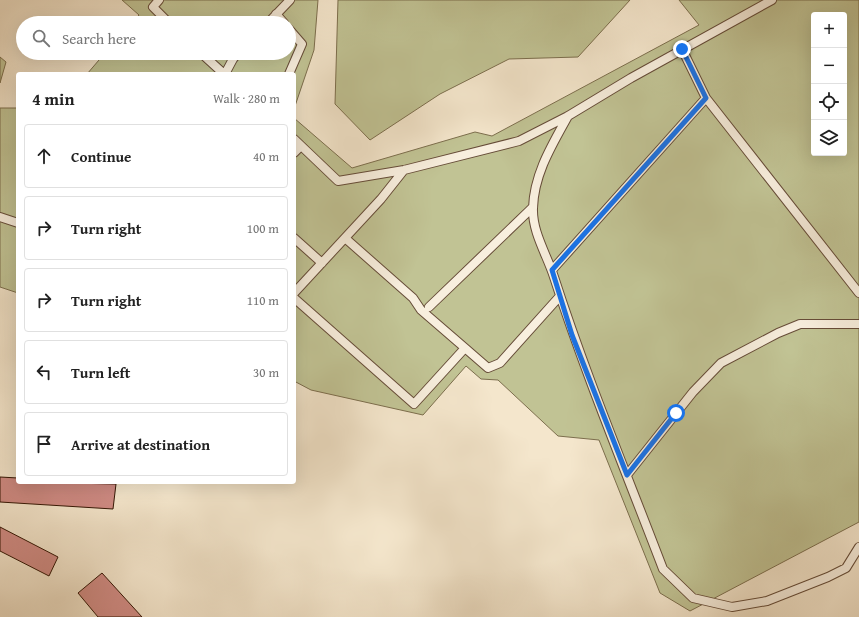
<!DOCTYPE html>
<html lang="en">
<head>
<meta charset="utf-8">
<style>
  :root { --surface:#fff; --page:#f2f2f2; --text:#222; --muted:#767676; --line:#e0e0e0 }
  body { margin:0; font-family:"Gentium Book Plus",serif; background:var(--page); color:var(--text) }
  .controls { position:absolute; right:12px; top:12px; display:grid; overflow:hidden; border-radius:4px; box-shadow:0 4px 16px #0002 }
  .controls button { width:36px; height:36px; display:grid; place-items:center; padding:0; border:0; border-bottom:1px solid var(--line); background:var(--surface); color:var(--text); font:20px sans-serif }
  .stop { position:absolute; width:12px; height:12px; margin:-9px; border:3px solid #1a73e8; border-radius:50%; background:#fff }
  .stop.end { background:#1a73e8; border-color:#fff; box-shadow:0 1px 4px #0008 }
  .list { margin:0; padding:0; list-style:none }
  h2 { display:flex; justify-content:space-between; align-items:center; height:52px; margin:0; padding:0 16px; font-size:17px }
  h2 small { font-size:13px; font-weight:400; color:var(--muted) }
  .list li { display:grid; grid-template-columns:26px 1fr auto; gap:12px; align-items:center; box-sizing:border-box; height:64px; margin:0 8px 8px; padding:0 8px; border:1px solid var(--line); border-radius:4px }
  .list b { display:block; font-size:15px; white-space:nowrap }
  .list em { font-size:13px; font-style:normal; color:var(--muted) }
  .icon { flex:none; width:22px; height:22px; fill:none; stroke:currentColor; stroke-width:2; stroke-linecap:round; stroke-linejoin:round }
  .map { position:relative; flex:none; width:859px; height:617px; overflow:hidden }
  .search { position:absolute; background:var(--surface); box-shadow:0 4px 16px #0002; left:16px; top:16px; width:280px; height:44px; display:flex; align-items:center; gap:10px; box-sizing:border-box; padding:0 14px; border-radius:22px; color:var(--muted); font-size:15px }
  .panel { position:absolute; background:var(--surface); box-shadow:0 4px 16px #0002; left:16px; top:72px; width:280px; height:412px; border-radius:4px }
  .map>svg:first-child { display:block }
</style>
</head>
<body>
<div class="map">
<svg width="859" height="617" viewBox="0 0 859 617">
  <rect width="100%" height="100%" fill="#f4e6cc"/>
  <filter id="stains"><feTurbulence type="fractalNoise" baseFrequency=".005" numOctaves="4"/><feColorMatrix values="0 0 0 0 .2 0 0 0 0 .09 0 0 0 0 .02 0 0 0 .5 -.17"/></filter>
  <radialGradient id="worn" r=".72"><stop offset=".6" stop-color="#630" stop-opacity="0"/><stop offset="1" stop-color="#630" stop-opacity=".3"/></radialGradient>
  <path fill="#c1c394" stroke="#7c6e4d" fill-rule="evenodd" d="M122,0H318L314,50L294,109V74H87L105,53H289V23H132L139,15Z
    M338,0H630L578,57L509,59L440,94L370,140L335,104Z
    M679,0H859V522L690,611L660,593L599,440L558,436L498,380L481,379L466,366L423,415L311,390L294,381V118L352,168L475,132L492,136L699,25ZM814,15H844V153H814Z
    M0,57L6,62L0,83Z
    M0,108H18V293L0,287Z"/>
  <path fill="#d08c85" stroke="#361806" d="M0,477L18,478V482L116,484L113,509L0,502Z
    M0,527L58,557L49,576L0,551Z
    M102,573L142,617H98L78,593Z"/>
  <g fill="none" stroke-linecap="round" stroke-linejoin="round">
    <defs>
      <path id="service" d="M159,0L153,7L169,23
        M276,14L284,23
        M268,23L290,0
        M682,49L706,98L859,293
        M201,53L224,74
        M225,74L233,59L238,53
        M289,74L302,44L289,29
        M568,116C552,145 534,174 533,208C532,232 547,255 554,277C586,376 626,472 663,569L693,598L732,607L767,601L828,577L846,568L859,547
        M294,139L338,181L404,170L519,141L568,116L631,78L772,0
        M294,153L301,146
        M0,217L18,223
        M294,238L322,263
        M345,238L413,298L421,310L465,348
        M552,270L706,98
        M294,293L381,199L404,170
        M294,298L414,404L465,348L488,368L500,363L560,296
        M429,307L533,207
        M627,475L693,392L721,363L778,333L800,324H859"/>
    </defs>
    <use href="#service" stroke="#664c38" stroke-width="10"/>
    <use href="#service" stroke="#f8efde" stroke-width="8"/>
  </g>
  <g fill="none" stroke-linecap="round" stroke-linejoin="round">
    <path stroke="#1a73e8" stroke-width="5" d="M676,413L627,475L572,335L552,270L706,98L682,49"/>
  </g>
  <rect width="100%" height="100%" filter="url(#stains)"/>
  <rect width="100%" height="100%" fill="url(#worn)"/>
</svg>
<div class="controls">
<button>+</button>
<button>−</button>
<button><svg class="icon" aria-label="locate" viewBox="0 0 24 24"><circle cx="12" cy="12" r="6"/><path d="M12 2v4M12 18v4M2 12h4M18 12h4"/></svg></button>
<button><svg class="icon" aria-label="layers" viewBox="0 0 24 24"><path d="M12 4l9 5-9 5-9-5zM3 14l9 5 9-5"/></svg></button>
</div>
<div class="stop" style="left:676px;top:413px"></div>
<div class="stop end" style="left:682px;top:49px"></div>
<div class="search"><svg class="icon" aria-label="search" viewBox="0 0 24 24"><circle cx="10" cy="10" r="6"/><path d="M15 15l6 6"/></svg>Search here</div>
<section class="panel">
<h2>4 min<small>Walk · 280 m</small></h2>
<ul class="list">
<li><svg class="icon" aria-label="ahead" viewBox="0 0 24 24"><path d="M12 20V5M6 11l6-6 6 6"/></svg><div><b>Continue</b></div><em>40 m</em></li>
<li><svg class="icon" aria-label="right" viewBox="0 0 24 24"><path d="M7 20v-9h11M14 6l5 5-5 5"/></svg><div><b>Turn right</b></div><em>100 m</em></li>
<li><svg class="icon" aria-label="right" viewBox="0 0 24 24"><path d="M7 20v-9h11M14 6l5 5-5 5"/></svg><div><b>Turn right</b></div><em>110 m</em></li>
<li><svg class="icon" aria-label="left" viewBox="0 0 24 24"><path d="M17 20v-9H6M10 6l-5 5 5 5"/></svg><div><b>Turn left</b></div><em>30 m</em></li>
<li><svg class="icon" aria-label="arrive" viewBox="0 0 24 24"><path d="M6 21V4h12l-3 4 3 4H6"/></svg><div><b>Arrive at destination</b></div></li>
</ul>
</section>
</div>
</body>
</html>
